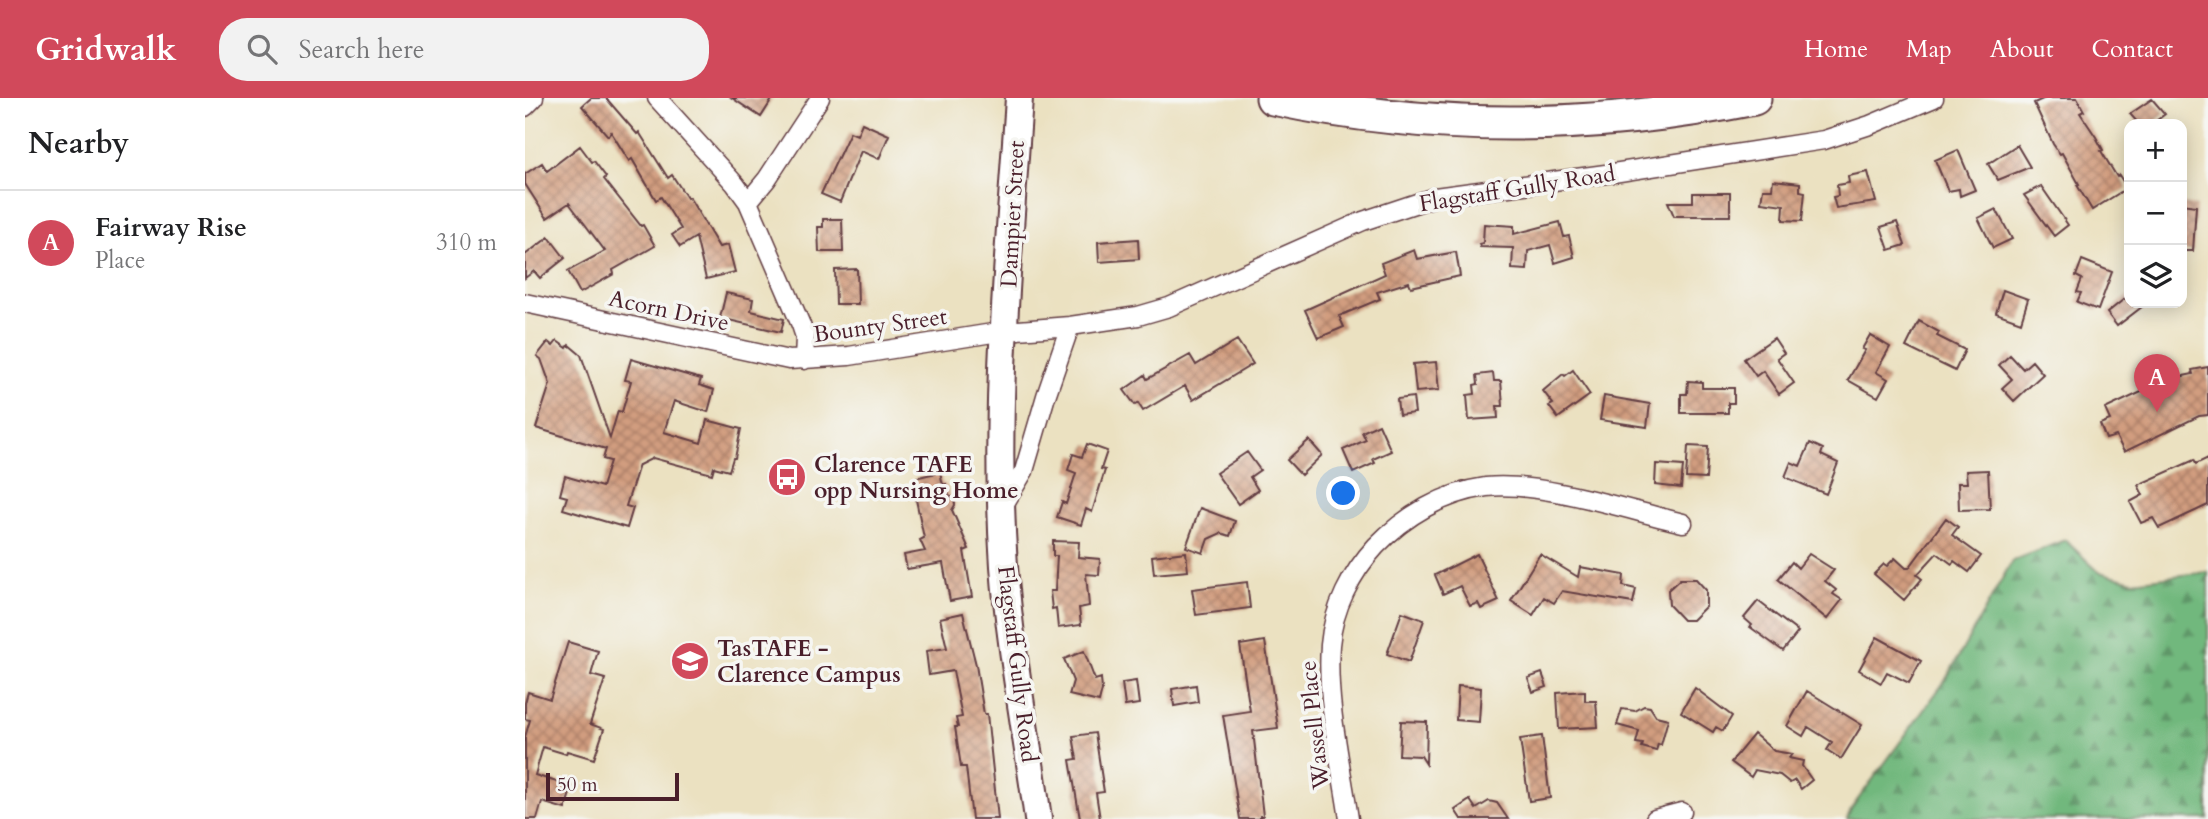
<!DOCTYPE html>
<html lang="en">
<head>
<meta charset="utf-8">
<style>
  :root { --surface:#fff; --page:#f2f2f2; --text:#202124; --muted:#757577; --line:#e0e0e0; --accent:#d1495b }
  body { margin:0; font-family:Cardo,serif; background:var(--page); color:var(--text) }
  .controls { position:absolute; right:21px; top:21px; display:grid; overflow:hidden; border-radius:14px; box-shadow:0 4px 18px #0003 }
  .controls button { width:63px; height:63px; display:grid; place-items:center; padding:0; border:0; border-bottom:2px solid var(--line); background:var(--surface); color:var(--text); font:35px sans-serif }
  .scale { position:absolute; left:21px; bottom:18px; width:133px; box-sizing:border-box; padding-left:7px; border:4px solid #4a1f2b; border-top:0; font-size:19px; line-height:24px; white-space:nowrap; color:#4a1f2b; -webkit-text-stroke:5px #f6f6f2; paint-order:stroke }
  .you { position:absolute; left:819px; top:396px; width:24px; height:24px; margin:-18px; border:5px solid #fff; border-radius:50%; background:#1a73e8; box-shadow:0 0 0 10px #1a73e833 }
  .badge { display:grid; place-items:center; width:46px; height:46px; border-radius:50%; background:var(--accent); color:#fff; font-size:23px; font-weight:700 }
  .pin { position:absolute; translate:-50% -58px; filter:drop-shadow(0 2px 4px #0008) }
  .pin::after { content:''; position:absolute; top:37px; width:24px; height:21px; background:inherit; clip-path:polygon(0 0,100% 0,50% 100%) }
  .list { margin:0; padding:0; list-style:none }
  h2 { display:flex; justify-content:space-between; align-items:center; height:91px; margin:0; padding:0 28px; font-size:30px }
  h2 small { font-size:23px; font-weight:400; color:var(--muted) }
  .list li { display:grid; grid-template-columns:46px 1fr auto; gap:21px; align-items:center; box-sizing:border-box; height:105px; padding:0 28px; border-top:2px solid var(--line) }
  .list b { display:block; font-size:26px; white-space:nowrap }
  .list p { margin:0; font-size:23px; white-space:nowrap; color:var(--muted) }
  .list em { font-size:23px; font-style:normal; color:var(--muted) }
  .icon { flex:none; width:38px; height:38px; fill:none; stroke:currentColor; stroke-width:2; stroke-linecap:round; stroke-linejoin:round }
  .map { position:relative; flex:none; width:1683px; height:721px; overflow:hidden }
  header { display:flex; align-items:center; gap:42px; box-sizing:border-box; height:98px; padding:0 35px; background:var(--accent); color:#fff }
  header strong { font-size:33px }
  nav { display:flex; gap:38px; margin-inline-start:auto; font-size:24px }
  .search { width:490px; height:63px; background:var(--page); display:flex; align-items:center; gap:18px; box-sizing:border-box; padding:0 24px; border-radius:28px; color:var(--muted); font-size:26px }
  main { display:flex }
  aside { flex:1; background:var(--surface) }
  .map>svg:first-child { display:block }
</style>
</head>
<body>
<header>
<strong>Gridwalk</strong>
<div class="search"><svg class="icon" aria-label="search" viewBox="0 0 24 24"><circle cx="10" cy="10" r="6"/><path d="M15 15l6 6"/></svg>Search here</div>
<nav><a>Home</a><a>Map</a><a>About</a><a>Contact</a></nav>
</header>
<main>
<aside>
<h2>Nearby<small></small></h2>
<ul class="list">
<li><span class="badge">A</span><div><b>Fairway Rise</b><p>Place</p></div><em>310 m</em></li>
</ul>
</aside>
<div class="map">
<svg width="1683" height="721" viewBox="0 0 1683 721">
  <defs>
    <pattern id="forest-firs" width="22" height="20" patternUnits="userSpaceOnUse" patternTransform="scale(1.75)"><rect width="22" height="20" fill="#71b87d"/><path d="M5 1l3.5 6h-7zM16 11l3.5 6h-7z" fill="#5f9567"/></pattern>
    <pattern id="building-cross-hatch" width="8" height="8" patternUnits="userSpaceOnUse" patternTransform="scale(1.75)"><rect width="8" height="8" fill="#d19d7f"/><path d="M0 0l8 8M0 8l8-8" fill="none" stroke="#ac7f68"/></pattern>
  </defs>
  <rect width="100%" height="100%" fill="#f6f6f2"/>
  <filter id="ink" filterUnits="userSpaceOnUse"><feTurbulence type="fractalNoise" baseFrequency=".0143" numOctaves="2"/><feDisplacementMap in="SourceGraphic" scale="14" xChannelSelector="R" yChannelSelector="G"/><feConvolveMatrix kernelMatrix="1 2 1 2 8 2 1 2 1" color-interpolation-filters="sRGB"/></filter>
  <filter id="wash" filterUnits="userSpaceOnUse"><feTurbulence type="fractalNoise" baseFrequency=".00686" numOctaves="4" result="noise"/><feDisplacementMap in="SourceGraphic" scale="28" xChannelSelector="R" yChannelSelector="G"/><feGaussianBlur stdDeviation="1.57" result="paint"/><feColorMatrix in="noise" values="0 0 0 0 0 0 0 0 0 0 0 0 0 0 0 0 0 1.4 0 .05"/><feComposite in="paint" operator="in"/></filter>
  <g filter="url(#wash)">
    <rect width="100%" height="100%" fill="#ebe1c1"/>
    <path fill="url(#forest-firs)" stroke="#5e6c54" stroke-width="2" d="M1540,442L1574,474L1608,483L1683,474V721H1322L1326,711L1420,583L1487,463Z"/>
    <g id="blocks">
      <path fill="url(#building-cross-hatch)" d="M66,0H81L112,36L114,34L143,80L147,77L162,100L164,99L194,149L203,147L210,174L181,181L171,139L155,149L147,137L156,131L136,99L131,102L107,61L104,63L86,34L83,38L57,8Z
        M207,0H248L236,19Z
        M1520,0H1552L1559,13L1555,15L1571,39L1578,52L1576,53L1592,79L1594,77L1602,90L1567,112L1552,87L1554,86L1537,55L1535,56L1528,46L1509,5Z
        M1627,1L1640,16L1627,26H1614L1605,16Z
        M337,25L364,37L354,61L336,53L315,104L296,96L325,34L332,37Z
        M1492,47L1505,69L1473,82L1463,66Z
        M55,48L67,64L69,63L81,79L79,81L116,128L118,127L130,148L88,172L89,176L55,195L43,173L80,153L44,105L22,120L0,86V76L17,65L22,73Z
        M1433,52L1450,92L1435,98L1434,91L1423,93L1410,62Z
        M1343,74L1351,104L1311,110L1308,99L1313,98L1312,87L1324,85L1323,78Z
        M1248,82L1275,85V93L1280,94L1277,123L1258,122L1259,107L1236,104L1238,91H1247Z
        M1516,88L1543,127L1529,138L1499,97Z
        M1168,95H1205V118H1149L1143,104H1168Z
        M1657,106L1671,108L1668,153H1657Z
        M1471,111L1487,141L1468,150L1453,120Z
        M298,121H317L318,154H294L293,129H298Z
        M1035,124L1039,139L1044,138L1049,159L1030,165L1025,147L1003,153L1002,172L987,171L988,150L955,149L954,146L958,145L959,126L989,128V136Z
        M1372,124L1380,147L1364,152L1356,129Z
        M24,139L40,160L15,180L9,173L0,180V157Z
        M613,141L614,161L574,164L573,144Z
        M889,152L892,161L931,154L935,178L886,189L884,184L852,194L855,201L814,218L819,229L793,240L780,212L860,176L856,165Z
        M1557,162L1587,174L1573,212L1552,204L1556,195L1552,194L1557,181L1551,178Z
        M332,171L333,206H311L310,172Z
        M1478,192L1503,201L1496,224L1471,215Z
        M201,195L228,201L226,213L259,221L256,234L195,220Z
        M1604,197V205H1622L1592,228L1582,215Z
        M1394,223L1414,234L1412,238L1440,252L1430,273L1381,249Z
        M1345,237L1365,249L1351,274L1363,281L1353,299L1323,282L1340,252L1337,251Z
        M1249,240L1259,255L1252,260L1269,285L1254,296L1238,273L1231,278L1219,261Z
        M712,242L728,266L668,302L660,288L618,313L613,305L610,307L599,292L620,277L622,281L665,257L671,267Z
        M32,243L42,250L44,247L56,257L85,340L93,313L97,314L106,283L100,282L106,261L176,281L174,287L189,292L183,314L149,303L139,334L176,345L182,322L216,331L210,360H208L204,373L189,369L187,376L128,360L114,367L101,408L108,410L102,430L38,411L42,399L35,397L40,378L77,389L85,363L78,361L81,351L11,330L25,286L16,261L12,258L23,244L28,248Z
        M1485,257L1498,271L1507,263L1518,276L1489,303L1477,290L1487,281L1474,267Z
        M911,264L914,292L891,294L888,266Z
        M1683,269V317L1674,318L1599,354L1591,338L1581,341L1575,326L1585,322L1580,311L1644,281L1668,276L1667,272Z
        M1048,272L1065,297L1033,320L1024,308L1028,306L1018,293L1038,276L1040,278Z
        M968,275L969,283H976L978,308H972L973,320L944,322L942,297L950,296L949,287L953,286L952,277Z
        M1163,283L1177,284V290H1209V305H1203V315H1156V296H1162Z
        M1079,298L1125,306L1122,329L1075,322Z
        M888,299L890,315L874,317L872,301Z
        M854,326L866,353L848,361L850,365L828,375L818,352L841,342L837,334Z
        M784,342L797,357L776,377L762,362Z
        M1285,345L1298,351L1296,357L1313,365L1301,396L1260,379L1266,364L1275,368Z
        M562,346L582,353L576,371L580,372L567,414L561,411L556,427L532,419L537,404L541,406L551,375L543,372L548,356L557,359Z
        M1163,348L1183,349L1181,381L1161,380Z
        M722,354L735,372L725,379L733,392L713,406L691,375Z
        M1683,360V407L1634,430L1628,420L1616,425L1605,404L1618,397L1613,387L1669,362L1671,366Z
        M1131,366L1158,368L1156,390L1130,387Z
        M1463,372L1465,411L1434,412L1433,385H1442L1441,373Z
        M415,374L418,387L421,386L424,398L429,400L430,407L427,412L444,451L439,453L447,499L425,503L418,465L382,471L379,457L400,453L395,442L399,440L389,392L393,391L390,380Z
        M675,410L710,423L705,438L696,435L683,441L678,455L661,449Z
        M1421,420L1433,429L1427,437L1456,458L1444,474L1429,463L1427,466L1412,455L1392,477L1397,481L1379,502L1349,476L1359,466L1362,468L1370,460L1381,470H1384Z
        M528,443L554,444L553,459L575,461L574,477L561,476L564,508L554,510L556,527L533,530L531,510L527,511L525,493H530L532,458H528Z
        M661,454L663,473L629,476L627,458Z
        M952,456L974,503L956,511L953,505L945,508L935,488L918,496L910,477Z
        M1015,456L1053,479L1055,469L1099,477L1098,488L1111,491L1108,505L1037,493L1029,505L1019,499L1008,517L986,503Z
        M1284,456L1309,472L1300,483L1311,492L1308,496L1317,502L1302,521L1253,481L1267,464L1273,470Z
        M1155,481H1171L1181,492V508L1167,522H1158L1144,507L1143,492Z
        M722,484L725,510L671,517L667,491Z
        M1233,503L1273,534L1258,553L1225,529L1227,527L1219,520Z
        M877,514L899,522L884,564L862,556Z
        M438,515L451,567L459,616H462L473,721H447L441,669H436L430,629H433L431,620L437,619L428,573L404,577L401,553L422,550L415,520Z
        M1352,539L1396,563L1384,585L1362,574L1356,585L1334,572Z
        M740,543L753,630L728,633L738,718H735V721H715L698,617L725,613L715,547Z
        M43,544L73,553L66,577L80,581L65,626L79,631L69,661L42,653L41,656L18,649L10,677L47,689L40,711L17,704L12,721H0V639L5,622L0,621V605L3,594L25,601Z
        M559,553L570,582L576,580L577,592L574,604L544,597L548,583L539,561Z
        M1017,575L1022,589L1008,594L1003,580Z
        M611,583L614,606L600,608L597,585Z
        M671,587L673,604L649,608L647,591Z
        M933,588L956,590L954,624L931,622Z
        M1170,590L1207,618L1198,633L1191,629L1188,634L1156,614Z
        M1060,593V603H1071L1073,629L1034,631L1032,595Z
        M1282,593L1337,627L1316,661L1302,652L1307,644L1283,629L1278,638L1262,628Z
        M1119,608L1125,609L1131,618L1143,621L1136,647L1133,646L1131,653L1117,649L1118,646L1111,645L1114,633L1092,627L1097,611L1110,613Z
        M876,623L902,624L901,666L896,658L874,657Z
        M570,635L579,694L571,695L575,721H555L545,662L552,661L548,638Z
        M1229,636L1249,653L1267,656L1264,660L1278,663L1277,668L1287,682L1276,691L1270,682L1265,685L1255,677L1230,672L1226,679L1206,664Z
        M1017,638L1025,700L1004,703L995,641Z
        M945,702L951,711L964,703L972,705L983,721H936L930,712Z"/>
    </g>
  </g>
  <g filter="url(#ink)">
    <use href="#blocks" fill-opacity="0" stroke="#623c42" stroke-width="2"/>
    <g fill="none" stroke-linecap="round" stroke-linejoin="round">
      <defs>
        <path id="street" d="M132,0L210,86L223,104L276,227L280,239L279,262
          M0,9L9,0
          M223,104L242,81L295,0
          M0,205L264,262L324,258L480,233L545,228L613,218L644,209L838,123L910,99L1088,75L1299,42L1345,27L1409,0
          M477,410L499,373L521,298L545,228
          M824,721C816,666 801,603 805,547C808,511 826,475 851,448C880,418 918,395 961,389C1015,383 1103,412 1158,425
          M1130,721L1157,714"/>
        <path id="secondary" d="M494,0C484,155 468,312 479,468C485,551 502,638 513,721"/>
        <path id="highway" d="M748,0C907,34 1070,32 1229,0"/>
      </defs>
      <use href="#street" stroke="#623c42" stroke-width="21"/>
      <use href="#secondary" stroke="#623c42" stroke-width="30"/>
      <use href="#highway" stroke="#623c42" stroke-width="37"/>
      <use href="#street" stroke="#fff" stroke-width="18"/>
      <use href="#secondary" stroke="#fff" stroke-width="26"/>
      <use href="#highway" stroke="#fff" stroke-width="33"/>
    </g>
  </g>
  <defs>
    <symbol id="bus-disc" viewBox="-11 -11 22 22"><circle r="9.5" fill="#d1495b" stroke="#f6f6f2"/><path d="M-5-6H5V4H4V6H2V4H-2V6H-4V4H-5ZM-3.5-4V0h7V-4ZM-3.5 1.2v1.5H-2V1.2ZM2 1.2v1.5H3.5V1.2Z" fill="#fff"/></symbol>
    <symbol id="university-disc" viewBox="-11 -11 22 22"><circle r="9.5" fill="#d1495b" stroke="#f6f6f2"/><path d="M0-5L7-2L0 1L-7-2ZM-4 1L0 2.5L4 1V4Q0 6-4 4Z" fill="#fff"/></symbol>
  </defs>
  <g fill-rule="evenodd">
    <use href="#bus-disc" x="240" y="357" width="44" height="44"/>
    <use href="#university-disc" x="143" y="541" width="44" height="44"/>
  </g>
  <g text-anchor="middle" stroke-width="7" stroke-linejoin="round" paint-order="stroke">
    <g font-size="23" fill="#4a1f2b" stroke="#f6f6f2">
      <text transform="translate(992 90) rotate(-9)" y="8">Flagstaff Gully Road</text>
      <text transform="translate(487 116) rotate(-87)" y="8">Dampier Street</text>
      <text transform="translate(144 212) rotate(12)" y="8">Acorn Drive</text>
      <text transform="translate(355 227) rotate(-8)" y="8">Bounty Street</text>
      <text transform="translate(493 566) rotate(83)" y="8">Flagstaff Gully Road</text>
      <text transform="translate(789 627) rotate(-96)" y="8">Wassell Place</text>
    </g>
    <g font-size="23" font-weight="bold" fill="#4a1f2b" stroke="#f6f6f2" text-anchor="start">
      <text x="289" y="374">Clarence TAFE<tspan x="289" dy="26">opp Nursing Home</tspan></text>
      <text x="192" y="558">TasTAFE -<tspan x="192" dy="26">Clarence Campus</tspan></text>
    </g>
  </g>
</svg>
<div class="controls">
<button>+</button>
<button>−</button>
<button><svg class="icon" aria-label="layers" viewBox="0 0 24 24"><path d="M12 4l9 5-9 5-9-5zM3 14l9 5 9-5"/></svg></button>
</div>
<div class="scale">50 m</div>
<div class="you"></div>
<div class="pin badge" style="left:1632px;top:314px">A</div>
</div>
</main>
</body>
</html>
